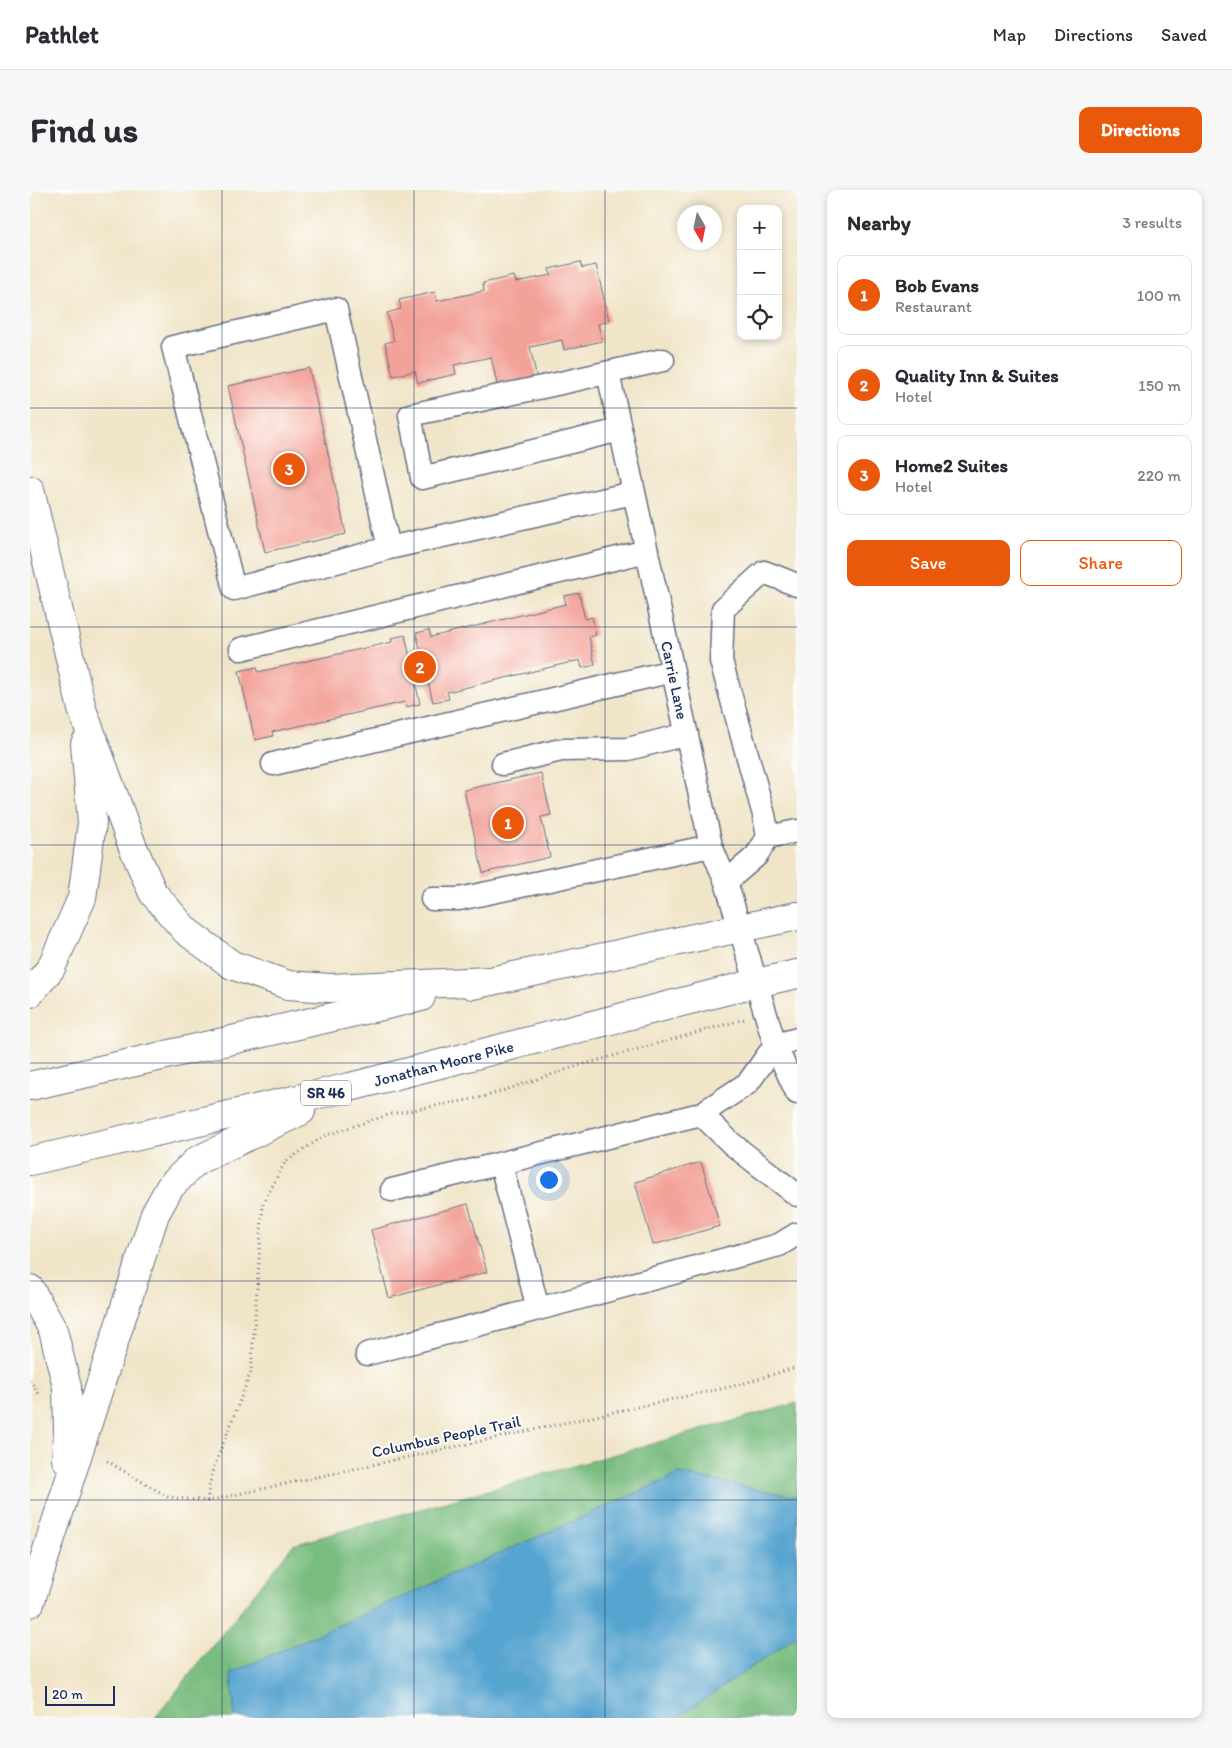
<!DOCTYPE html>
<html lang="en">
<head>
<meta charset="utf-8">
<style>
  :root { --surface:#fff; --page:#f7f7f7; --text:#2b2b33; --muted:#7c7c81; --line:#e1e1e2; --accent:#ea580c }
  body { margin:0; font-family:Itim,sans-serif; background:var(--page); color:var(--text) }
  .controls { position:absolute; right:15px; top:15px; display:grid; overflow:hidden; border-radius:10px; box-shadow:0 2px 8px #0003 }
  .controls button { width:45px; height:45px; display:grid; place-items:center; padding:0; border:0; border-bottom:1px solid var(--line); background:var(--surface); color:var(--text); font:25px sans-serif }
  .compass { position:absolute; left:647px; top:15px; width:45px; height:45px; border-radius:50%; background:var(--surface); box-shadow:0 2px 8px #0003; rotate:171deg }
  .scale { position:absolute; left:15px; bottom:12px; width:70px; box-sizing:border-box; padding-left:5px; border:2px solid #1b2f5e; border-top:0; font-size:14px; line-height:18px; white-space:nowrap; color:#1b2f5e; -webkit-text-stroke:4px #fdfcf7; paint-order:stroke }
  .you { position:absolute; left:518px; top:989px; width:18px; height:18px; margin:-12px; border:4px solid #fff; border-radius:50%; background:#1a73e8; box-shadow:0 0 0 8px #1a73e833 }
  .badge { display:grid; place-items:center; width:32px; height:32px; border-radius:50%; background:var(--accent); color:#fff; font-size:16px; font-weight:700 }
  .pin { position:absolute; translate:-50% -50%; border:2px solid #fff; box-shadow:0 1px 5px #0006 }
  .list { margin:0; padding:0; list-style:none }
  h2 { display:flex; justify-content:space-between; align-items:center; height:65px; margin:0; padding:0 20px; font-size:21px }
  h2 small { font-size:16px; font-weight:400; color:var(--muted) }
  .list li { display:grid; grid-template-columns:32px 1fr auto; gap:15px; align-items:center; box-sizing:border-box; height:80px; margin:0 10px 10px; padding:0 10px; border:1px solid var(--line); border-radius:10px }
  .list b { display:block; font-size:19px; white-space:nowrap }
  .list p { margin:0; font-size:16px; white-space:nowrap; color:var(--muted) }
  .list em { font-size:16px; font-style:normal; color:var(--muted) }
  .actions { display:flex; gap:10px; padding:15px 20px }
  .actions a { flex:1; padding:11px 0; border:1px solid var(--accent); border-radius:10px; text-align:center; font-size:18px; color:var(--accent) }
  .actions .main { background:var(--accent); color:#fff }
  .icon { flex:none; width:28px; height:28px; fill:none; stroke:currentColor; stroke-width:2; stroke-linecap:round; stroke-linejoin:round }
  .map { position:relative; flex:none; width:767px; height:1528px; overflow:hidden; border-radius:10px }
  header { display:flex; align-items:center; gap:30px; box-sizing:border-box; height:70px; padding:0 25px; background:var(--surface); border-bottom:1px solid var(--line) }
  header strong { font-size:24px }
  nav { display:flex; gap:28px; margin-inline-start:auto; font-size:18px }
  .intro { display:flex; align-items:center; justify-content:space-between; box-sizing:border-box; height:120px; padding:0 30px }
  h1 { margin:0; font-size:35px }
  .button { padding:12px 22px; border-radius:10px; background:var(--accent); color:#fff; font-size:18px; font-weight:700 }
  main { display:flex; gap:30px; padding:0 30px }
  aside { flex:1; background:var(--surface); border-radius:10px; box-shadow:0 2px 8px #0003 }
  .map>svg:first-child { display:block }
</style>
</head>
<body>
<header>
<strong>Pathlet</strong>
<nav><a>Map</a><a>Directions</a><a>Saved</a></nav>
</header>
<div class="intro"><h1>Find us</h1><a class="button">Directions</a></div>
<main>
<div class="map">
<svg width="767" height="1528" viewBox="0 0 767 1528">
  <rect width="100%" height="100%" fill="#fdfcf7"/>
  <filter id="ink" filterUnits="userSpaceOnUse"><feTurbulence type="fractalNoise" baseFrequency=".02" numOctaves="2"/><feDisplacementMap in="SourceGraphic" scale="10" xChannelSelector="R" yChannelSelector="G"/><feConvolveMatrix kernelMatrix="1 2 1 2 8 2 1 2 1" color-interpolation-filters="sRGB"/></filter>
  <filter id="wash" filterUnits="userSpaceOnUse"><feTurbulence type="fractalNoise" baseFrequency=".0096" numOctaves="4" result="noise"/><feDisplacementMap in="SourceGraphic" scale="20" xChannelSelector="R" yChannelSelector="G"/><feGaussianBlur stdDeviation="1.12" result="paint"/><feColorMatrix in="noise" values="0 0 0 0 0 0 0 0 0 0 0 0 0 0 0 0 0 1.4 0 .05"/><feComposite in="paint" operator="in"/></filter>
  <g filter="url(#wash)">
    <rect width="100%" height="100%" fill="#f1e5c9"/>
    <path fill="#78bc7f" stroke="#4a766e" d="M767,1213V1307L649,1284L201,1483L205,1528H125L263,1355Z
      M767,1446V1527L765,1528H647Z"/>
    <path fill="#57a4d0" stroke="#396a97" d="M649,1284L767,1307V1446L647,1528H205L201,1483Z"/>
    <g id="blocks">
      <path fill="#f3a299" d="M550,72L552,78L566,75L579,131L568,134L572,151L534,160L532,150L500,157L511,208L472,217L461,167L424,175L426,184L388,193L385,181L363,186L355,153L364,151L357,123L371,119L369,110L405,102L407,111L454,101L453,93L484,86L486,92L521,85L519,79Z
        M279,178L316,344L235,362L198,196Z
        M549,403L555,429L562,427L566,445L559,447L565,475L552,478L550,470L417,502L419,509L403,512L386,443L399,440L401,447L536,414L534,406Z
        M375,445L390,514L376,517L375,512L242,542L243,546L225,550L209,481L227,477L228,482L362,452L361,448Z
        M511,583L521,625L511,627L520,667L453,683L434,600Z
        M671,972L690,1036L623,1055L605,992Z
        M438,1014L457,1082L359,1108L341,1040Z"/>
    </g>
  </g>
  <g filter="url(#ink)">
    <use href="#blocks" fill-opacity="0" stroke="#666f83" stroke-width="1"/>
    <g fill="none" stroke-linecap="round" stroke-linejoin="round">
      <defs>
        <path id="minor" d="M590,240L392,288L380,225L522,195L633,170
          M359,358L306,119L143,157L204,399L359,358L603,303
          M211,459L617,361
          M243,574L643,481
          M473,574L531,560L598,559L657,544
          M738,647L767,641
          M696,692L726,666L738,647L734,625L691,471L693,419L734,382L767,395
          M402,709H429L681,656
          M767,849L745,855L767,903
          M671,924L702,954L767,1005
          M362,1000L671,924L718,893L745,855L696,692L681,656L578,183
          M508,1119L749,1055L767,1044
          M337,1164L508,1119L471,974"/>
        <g id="highway">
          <path d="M0,300L52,519L102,655L123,703L156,741L202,775L258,795L300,798L460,791"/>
          <path d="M442,795L767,726"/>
          <path d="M0,803L21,778L52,708L62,633L55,554"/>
          <path d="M0,896L391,807"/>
          <path id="s1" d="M0,971L320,897L726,793L767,784"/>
          <path d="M0,1099L23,1140L37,1197L38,1242L36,1269"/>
          <path d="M0,1413L125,1024L140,997L166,971L271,921"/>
        </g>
      </defs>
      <use href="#minor" stroke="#666f83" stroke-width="25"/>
      <use href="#highway" stroke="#666f83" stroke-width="30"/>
      <path stroke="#666f83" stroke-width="3" stroke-dasharray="1 4" stroke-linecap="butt" d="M0,1190L9,1204
        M77,1271L138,1307L177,1311L708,1195L767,1177
        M177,1311L182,1282L221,1182L233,1014L255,972L294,946L361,924L454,907L544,877L715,829"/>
      <use href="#minor" stroke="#fff" stroke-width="22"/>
      <use href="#highway" stroke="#fff" stroke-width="28"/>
    </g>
  </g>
  <path fill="none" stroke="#1b2f5e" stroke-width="1" stroke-opacity="0.55" d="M192,0V1528M384,0V1528M575,0V1528M0,218H767M0,437H767M0,655H767M0,873H767M0,1091H767M0,1310H767"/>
  <g text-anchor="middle" stroke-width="4" stroke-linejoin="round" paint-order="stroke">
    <rect fill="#fdfcf7" stroke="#5f6c8c" stroke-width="1" x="271" y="890.5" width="50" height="25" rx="4"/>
    <g font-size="15" font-weight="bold" fill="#1b2f5e">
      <text x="296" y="908">SR 46</text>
    </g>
    <g font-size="16" fill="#1b2f5e" stroke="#fdfcf7">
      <text transform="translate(645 490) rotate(78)" y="6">Carrie Lane</text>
      <text dy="6" stroke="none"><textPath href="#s1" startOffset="425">Jonathan Moore Pike</textPath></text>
      <text transform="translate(416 1246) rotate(-12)" y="6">Columbus People Trail</text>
    </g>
  </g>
</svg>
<div class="controls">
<button>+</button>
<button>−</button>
<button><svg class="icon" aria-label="locate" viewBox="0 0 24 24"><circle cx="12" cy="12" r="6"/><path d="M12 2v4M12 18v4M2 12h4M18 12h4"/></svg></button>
</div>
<svg class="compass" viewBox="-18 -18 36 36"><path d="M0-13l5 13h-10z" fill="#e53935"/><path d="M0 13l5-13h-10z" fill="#7c7c81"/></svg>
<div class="scale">20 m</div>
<div class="you"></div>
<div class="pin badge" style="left:478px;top:633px">1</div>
<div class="pin badge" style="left:390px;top:477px">2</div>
<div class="pin badge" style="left:259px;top:279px">3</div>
</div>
<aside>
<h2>Nearby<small>3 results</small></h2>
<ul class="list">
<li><span class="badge">1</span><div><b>Bob Evans</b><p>Restaurant</p></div><em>100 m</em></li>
<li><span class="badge">2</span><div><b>Quality Inn &amp; Suites</b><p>Hotel</p></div><em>150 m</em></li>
<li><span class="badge">3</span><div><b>Home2 Suites</b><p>Hotel</p></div><em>220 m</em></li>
</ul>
<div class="actions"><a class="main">Save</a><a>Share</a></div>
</aside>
</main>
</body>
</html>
